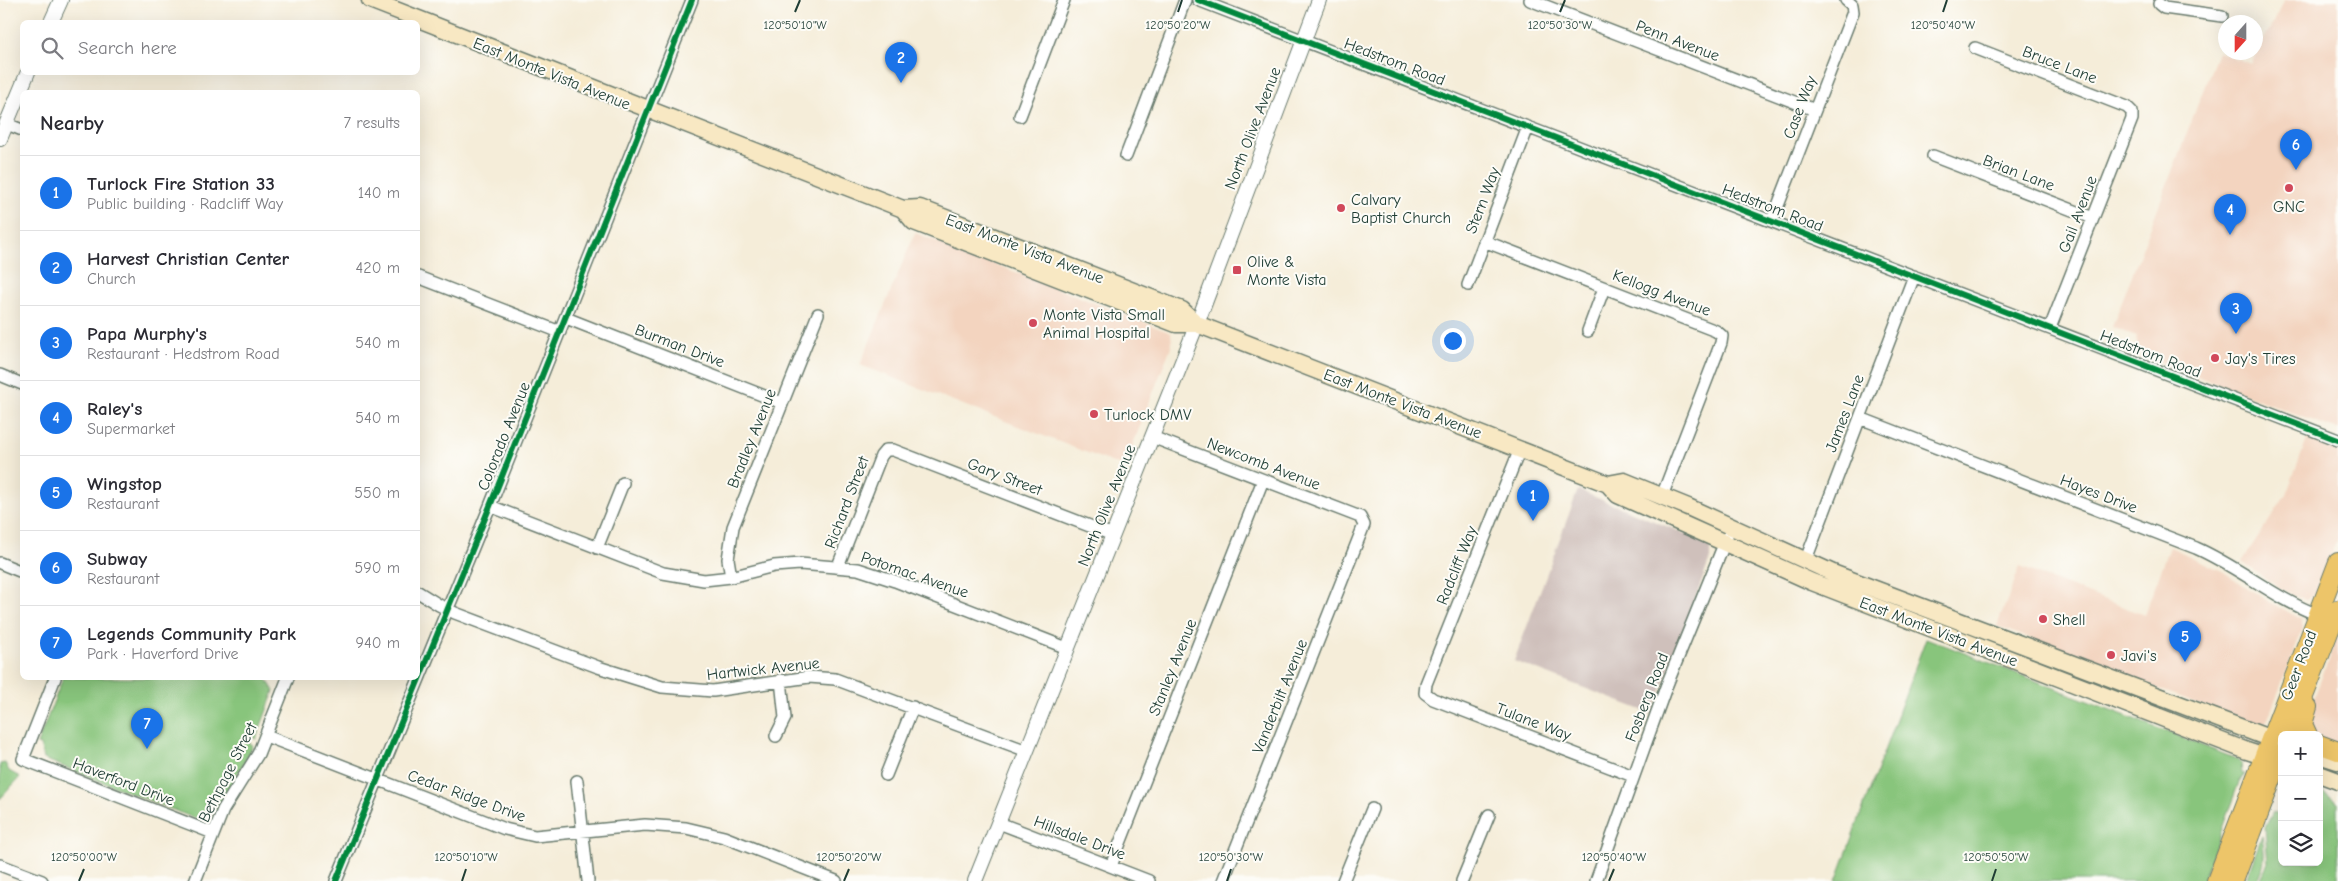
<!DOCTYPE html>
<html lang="en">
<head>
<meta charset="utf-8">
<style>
  :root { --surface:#fff; --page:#f2f2f3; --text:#2b2b33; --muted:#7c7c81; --line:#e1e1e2; --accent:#1a73e8 }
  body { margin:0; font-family:"Comic Neue",sans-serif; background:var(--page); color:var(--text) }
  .controls { position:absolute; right:15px; bottom:15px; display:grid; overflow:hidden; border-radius:8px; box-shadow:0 5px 20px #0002 }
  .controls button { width:45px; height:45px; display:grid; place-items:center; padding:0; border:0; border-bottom:1px solid var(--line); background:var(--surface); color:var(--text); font:25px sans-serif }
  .compass { position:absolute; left:2218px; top:15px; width:45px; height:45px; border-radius:50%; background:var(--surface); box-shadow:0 5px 20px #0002; rotate:201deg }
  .you { position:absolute; left:1452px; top:340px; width:18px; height:18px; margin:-12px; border:4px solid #fff; border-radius:50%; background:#1a73e8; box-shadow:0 0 0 8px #1a73e833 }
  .badge { display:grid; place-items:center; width:32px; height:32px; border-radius:50%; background:var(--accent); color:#fff; font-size:16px; font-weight:700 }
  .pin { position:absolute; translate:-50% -41px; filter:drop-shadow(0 1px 2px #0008) }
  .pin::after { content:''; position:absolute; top:26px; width:18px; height:15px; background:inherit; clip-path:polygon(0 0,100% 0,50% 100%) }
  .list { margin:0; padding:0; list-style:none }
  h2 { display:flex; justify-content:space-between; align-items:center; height:65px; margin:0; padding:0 20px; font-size:21px }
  h2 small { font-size:16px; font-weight:400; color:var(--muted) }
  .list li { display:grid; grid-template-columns:32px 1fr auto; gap:15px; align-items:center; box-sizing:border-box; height:75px; padding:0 20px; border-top:1px solid var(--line) }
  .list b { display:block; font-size:19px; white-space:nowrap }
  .list p { margin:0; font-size:16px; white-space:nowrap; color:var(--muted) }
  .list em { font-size:16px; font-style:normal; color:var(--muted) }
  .icon { flex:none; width:28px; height:28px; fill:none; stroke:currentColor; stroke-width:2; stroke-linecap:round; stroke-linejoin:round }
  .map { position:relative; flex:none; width:2338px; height:881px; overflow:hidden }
  .search { position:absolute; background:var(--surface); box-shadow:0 5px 20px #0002; left:20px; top:20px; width:400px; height:55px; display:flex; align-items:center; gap:12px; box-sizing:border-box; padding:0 18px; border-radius:8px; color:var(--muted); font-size:19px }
  .panel { position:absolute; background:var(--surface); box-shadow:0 5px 20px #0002; left:20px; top:90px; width:400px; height:590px; border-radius:8px }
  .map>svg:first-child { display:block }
</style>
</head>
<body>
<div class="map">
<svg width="2338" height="881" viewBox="0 0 2338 881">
  <rect width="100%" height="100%" fill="#fdfcf7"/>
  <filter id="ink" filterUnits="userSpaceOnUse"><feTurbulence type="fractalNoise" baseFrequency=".02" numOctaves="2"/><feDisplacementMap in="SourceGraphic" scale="10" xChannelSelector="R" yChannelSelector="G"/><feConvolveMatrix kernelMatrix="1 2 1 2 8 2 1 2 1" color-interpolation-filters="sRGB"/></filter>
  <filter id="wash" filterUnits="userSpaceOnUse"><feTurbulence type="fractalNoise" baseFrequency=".0096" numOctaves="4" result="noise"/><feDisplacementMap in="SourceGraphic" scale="20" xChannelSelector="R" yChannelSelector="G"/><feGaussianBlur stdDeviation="1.12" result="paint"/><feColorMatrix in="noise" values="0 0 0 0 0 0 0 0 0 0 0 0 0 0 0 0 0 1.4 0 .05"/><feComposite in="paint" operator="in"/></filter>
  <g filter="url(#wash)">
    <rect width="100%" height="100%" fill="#f5edd9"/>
    <path fill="#f3d4bf" d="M2285,0H2338V430L2139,354L2136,336L2112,327L2218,52L2251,64Z
      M915,233L1171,333L1172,344L1124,467L860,365Z
      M2308,437L2338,449V538L2316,594L2306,600L2281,589L2242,562L2286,495Z
      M2170,547L2222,571L2265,599L2301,619L2303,628L2267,721L2263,725L2255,726L1997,626L2020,567L2144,615Z
      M2338,634V746L2319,739V735H2315L2312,732L2310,709Z"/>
    <path fill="#cfc0bb" d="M1578,490L1705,542L1711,548V556L1652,714L1514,661Z"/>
    <path fill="#88c57b" stroke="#548158" d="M1926,638L2234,758L2241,763L2242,773H2245L2239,782L2203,881H1836Z
      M63,678H266L274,691L256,739L251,737L249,743L253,745C243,770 225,789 214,813L211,812L201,817L199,820L44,759L40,745L37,744Z
      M5,763L9,771L20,777L0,799V764Z
      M2319,789L2338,803V881H2260L2268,863L2265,828L2273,812L2282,815V862H2319Z
      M2262,836C2265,853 2266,866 2257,881H2245Z"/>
  </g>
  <g filter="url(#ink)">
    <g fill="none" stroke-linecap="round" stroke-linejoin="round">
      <defs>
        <path id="minor" d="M1198,0L2338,440
          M1530,0L1815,110
          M2159,4L2164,8L2222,16
          M1975,48L2127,107L2132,112V119L2050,328
          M1020,116L1064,0
          M7,124L22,130
          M1126,156L1185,0
          M1933,156L2093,218
          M1772,221L1853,12L1852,5L1846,0
          M1484,241L1716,331L1722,336L1721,343L1662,496
          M418,277L560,332
          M1468,285L1528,127
          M566,318L782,403
          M1588,331L1604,288
          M0,375L22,384
          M1860,418L2196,548C2239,567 2274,598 2318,615
          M1152,437L1360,517L1364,525L1223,881
          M1520,449L1426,684L1425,693L1433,699L1633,776
          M490,506L663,573L704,580L731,577L774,566L800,564L858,569L895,581L1067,648
          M597,548L623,483
          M1805,562L1914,276
          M0,563L22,572
          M838,566L881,456L886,450H893L1113,535
          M731,577L728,559L733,527L818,314
          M418,592L439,605L455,613L598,667L662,687L713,691L809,677L835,679L1027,751
          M55,678L23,759L213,833
          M266,736L505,829L535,836L645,825L686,828L724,837L836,881
          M776,736L785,718L781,680
          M886,775L913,707
          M577,781L588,881
          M999,823L1149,881
          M0,865L42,881
          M1111,866L1263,480
          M195,881L223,810L258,754L288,678
          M336,881L490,506L692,0
          M1343,881L1372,809
          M1462,881L1489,815
          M1596,881L1666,687L1727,537"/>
        <path id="tertiary" d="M51,22L61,0
          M0,139L28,72
          M975,881L1197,324L1319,0"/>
        <path id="secondary" d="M370,0L903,209L914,222L1176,324H1197L1608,484L1618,495L1812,582L2247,751L2275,760
          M903,209L920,208L1182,310L1197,324
          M1608,484L1624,481L1688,507L1835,574L2282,743
          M2319,755L2338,761
          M2319,774L2338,781"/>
        <path id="primary" d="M2308,707L2303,724L2308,735
          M2289,735L2338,609
          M2319,744L2338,751
          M2216,881L2338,562
          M2234,881L2282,753"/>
      </defs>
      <use href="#minor" stroke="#6a7b6e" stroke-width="14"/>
      <use href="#tertiary" stroke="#6a7b6e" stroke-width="16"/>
      <use href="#secondary" stroke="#6a7b6e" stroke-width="19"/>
      <use href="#primary" stroke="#6a7b6e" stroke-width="20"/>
      <use href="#minor" stroke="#fff" stroke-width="11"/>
      <use href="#tertiary" stroke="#fff" stroke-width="14"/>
      <use href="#secondary" stroke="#f8e8c3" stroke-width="16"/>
      <use href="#primary" stroke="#edc569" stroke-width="18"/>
      <defs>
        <path id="cycleway" d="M1198,0L2338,440
          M336,881L490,506L692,0"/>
      </defs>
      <use href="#cycleway" stroke="#fdfcf7" stroke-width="9"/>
      <use href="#cycleway" stroke="#00873e" stroke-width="6"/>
    </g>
  </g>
  <path fill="none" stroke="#1f3d34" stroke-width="2" d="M795,12L800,0M1178,12L1182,0M1560,12L1565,0M1943,12L1947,0M79,881L84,869M462,881L466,869M844,881L849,869M1227,881L1231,869M1609,881L1614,869M1992,881L1996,869"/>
  <g fill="#d1495b" stroke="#fdfcf7" stroke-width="2">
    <circle cx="2289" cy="188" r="5"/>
    <circle cx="1341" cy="208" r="5"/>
    <rect x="1232" y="265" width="10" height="10" rx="2.5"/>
    <circle cx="1033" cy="323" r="5"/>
    <circle cx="2215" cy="358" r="5"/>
    <circle cx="1094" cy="414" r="5"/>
    <circle cx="2043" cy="619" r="5"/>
    <circle cx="2111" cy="655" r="5"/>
  </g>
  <g text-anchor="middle" stroke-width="4" stroke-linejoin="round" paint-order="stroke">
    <g font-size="16" fill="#1f3d34" stroke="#fdfcf7">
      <text transform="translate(1678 40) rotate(21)" y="6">Penn Avenue</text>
      <text transform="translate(1395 61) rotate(21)" y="6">Hedstrom Road</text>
      <text transform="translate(2060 64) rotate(21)" y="6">Bruce Lane</text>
      <text transform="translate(552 73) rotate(22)" y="6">East Monte Vista Avenue</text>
      <text transform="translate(1799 107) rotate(-69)" y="6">Case Way</text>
      <text transform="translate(1252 128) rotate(-69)" y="6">North Olive Avenue</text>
      <text transform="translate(2019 172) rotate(21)" y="6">Brian Lane</text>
      <text transform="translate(1482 200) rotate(-69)" y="6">Stern Way</text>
      <text transform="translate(1773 207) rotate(21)" y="6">Hedstrom Road</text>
      <text transform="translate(2077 214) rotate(-69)" y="6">Gail Avenue</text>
      <text transform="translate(1025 248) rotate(21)" y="6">East Monte Vista Avenue</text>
      <text transform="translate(1662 292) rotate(21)" y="6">Kellogg Avenue</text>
      <text transform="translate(680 345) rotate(21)" y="6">Burman Drive</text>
      <text transform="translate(2151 353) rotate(21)" y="6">Hedstrom Road</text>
      <text transform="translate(1403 403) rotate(21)" y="6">East Monte Vista Avenue</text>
      <text transform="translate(1844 413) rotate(-69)" y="6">James Lane</text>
      <text transform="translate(503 436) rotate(-68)" y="6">Colorado Avenue</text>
      <text transform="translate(751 438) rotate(-68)" y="6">Bradley Avenue</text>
      <text transform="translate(1264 463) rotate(21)" y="6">Newcomb Avenue</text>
      <text transform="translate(1005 476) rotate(21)" y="6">Gary Street</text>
      <text transform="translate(2099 493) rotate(21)" y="6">Hayes Drive</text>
      <text transform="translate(846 502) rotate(-69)" y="6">Richard Street</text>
      <text transform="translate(1106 505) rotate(-68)" y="6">North Olive Avenue</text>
      <text transform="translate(1456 565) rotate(-68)" y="6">Radcliff Way</text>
      <text transform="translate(915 574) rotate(19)" y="6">Potomac Avenue</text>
      <text transform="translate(1939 631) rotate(21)" y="6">East Monte Vista Avenue</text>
      <text transform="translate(2298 665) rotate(-69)" y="6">Geer Road</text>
      <text transform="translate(1172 667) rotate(-68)" y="6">Stanley Avenue</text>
      <text transform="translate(763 668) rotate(-6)" y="6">Hartwick Avenue</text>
      <text transform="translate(1279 696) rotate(-68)" y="6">Vanderbilt Avenue</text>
      <text transform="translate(1646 697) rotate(-69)" y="6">Fosberg Road</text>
      <text transform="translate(1534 721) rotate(21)" y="6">Tulane Way</text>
      <text transform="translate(227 772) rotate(-63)" y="6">Bethpage Street</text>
      <text transform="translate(124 781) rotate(21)" y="6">Haverford Drive</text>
      <text transform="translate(467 795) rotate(20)" y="6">Cedar Ridge Drive</text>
      <text transform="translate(1080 837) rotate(21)" y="6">Hillsdale Drive</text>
    </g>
    <g font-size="16" fill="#1f3d34" stroke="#fdfcf7" text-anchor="start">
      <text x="1351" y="205">Calvary<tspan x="1351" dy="18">Baptist Church</tspan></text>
      <text x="2289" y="212" text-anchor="middle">GNC</text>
      <text x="1247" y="267">Olive &amp;<tspan x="1247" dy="18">Monte Vista</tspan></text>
      <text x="1043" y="320">Monte Vista Small<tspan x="1043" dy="18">Animal Hospital</tspan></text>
      <text x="2225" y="364">Jay's Tires</text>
      <text x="1104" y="420">Turlock DMV</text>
      <text x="2053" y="625">Shell</text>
      <text x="2121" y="661">Javi's</text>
    </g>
  </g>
  <g font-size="12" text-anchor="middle" fill="#1f3d34" stroke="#fdfcf7" stroke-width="4" stroke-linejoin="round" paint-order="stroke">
    <text x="795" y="29">120°50'10"W</text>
    <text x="1178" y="29">120°50'20"W</text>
    <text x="1560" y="29">120°50'30"W</text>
    <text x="1943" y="29">120°50'40"W</text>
    <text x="84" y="861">120°50'00"W</text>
    <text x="466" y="861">120°50'10"W</text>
    <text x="849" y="861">120°50'20"W</text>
    <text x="1231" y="861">120°50'30"W</text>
    <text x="1614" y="861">120°50'40"W</text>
    <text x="1996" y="861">120°50'50"W</text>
  </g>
</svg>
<div class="controls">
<button>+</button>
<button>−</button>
<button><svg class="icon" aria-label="layers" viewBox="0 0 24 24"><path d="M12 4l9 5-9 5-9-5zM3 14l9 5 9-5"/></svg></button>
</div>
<svg class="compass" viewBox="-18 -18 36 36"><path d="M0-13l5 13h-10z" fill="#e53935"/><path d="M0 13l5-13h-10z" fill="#7c7c81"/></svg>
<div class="you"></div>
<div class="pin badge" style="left:1533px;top:521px">1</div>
<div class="pin badge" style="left:901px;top:83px">2</div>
<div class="pin badge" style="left:2236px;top:334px">3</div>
<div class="pin badge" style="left:2230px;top:235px">4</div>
<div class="pin badge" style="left:2185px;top:662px">5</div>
<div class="pin badge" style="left:2296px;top:170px">6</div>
<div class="pin badge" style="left:147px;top:749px">7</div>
<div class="search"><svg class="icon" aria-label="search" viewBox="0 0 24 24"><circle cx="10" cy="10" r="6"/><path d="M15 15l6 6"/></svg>Search here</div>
<section class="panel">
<h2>Nearby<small>7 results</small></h2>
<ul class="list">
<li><span class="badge">1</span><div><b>Turlock Fire Station 33</b><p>Public building · Radcliff Way</p></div><em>140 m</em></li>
<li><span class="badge">2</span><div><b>Harvest Christian Center</b><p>Church</p></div><em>420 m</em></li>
<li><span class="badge">3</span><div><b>Papa Murphy's</b><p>Restaurant · Hedstrom Road</p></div><em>540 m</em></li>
<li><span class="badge">4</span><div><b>Raley's</b><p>Supermarket</p></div><em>540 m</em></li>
<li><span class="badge">5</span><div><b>Wingstop</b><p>Restaurant</p></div><em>550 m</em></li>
<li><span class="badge">6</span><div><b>Subway</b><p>Restaurant</p></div><em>590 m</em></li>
<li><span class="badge">7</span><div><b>Legends Community Park</b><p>Park · Haverford Drive</p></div><em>940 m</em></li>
</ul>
</section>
</div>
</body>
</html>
